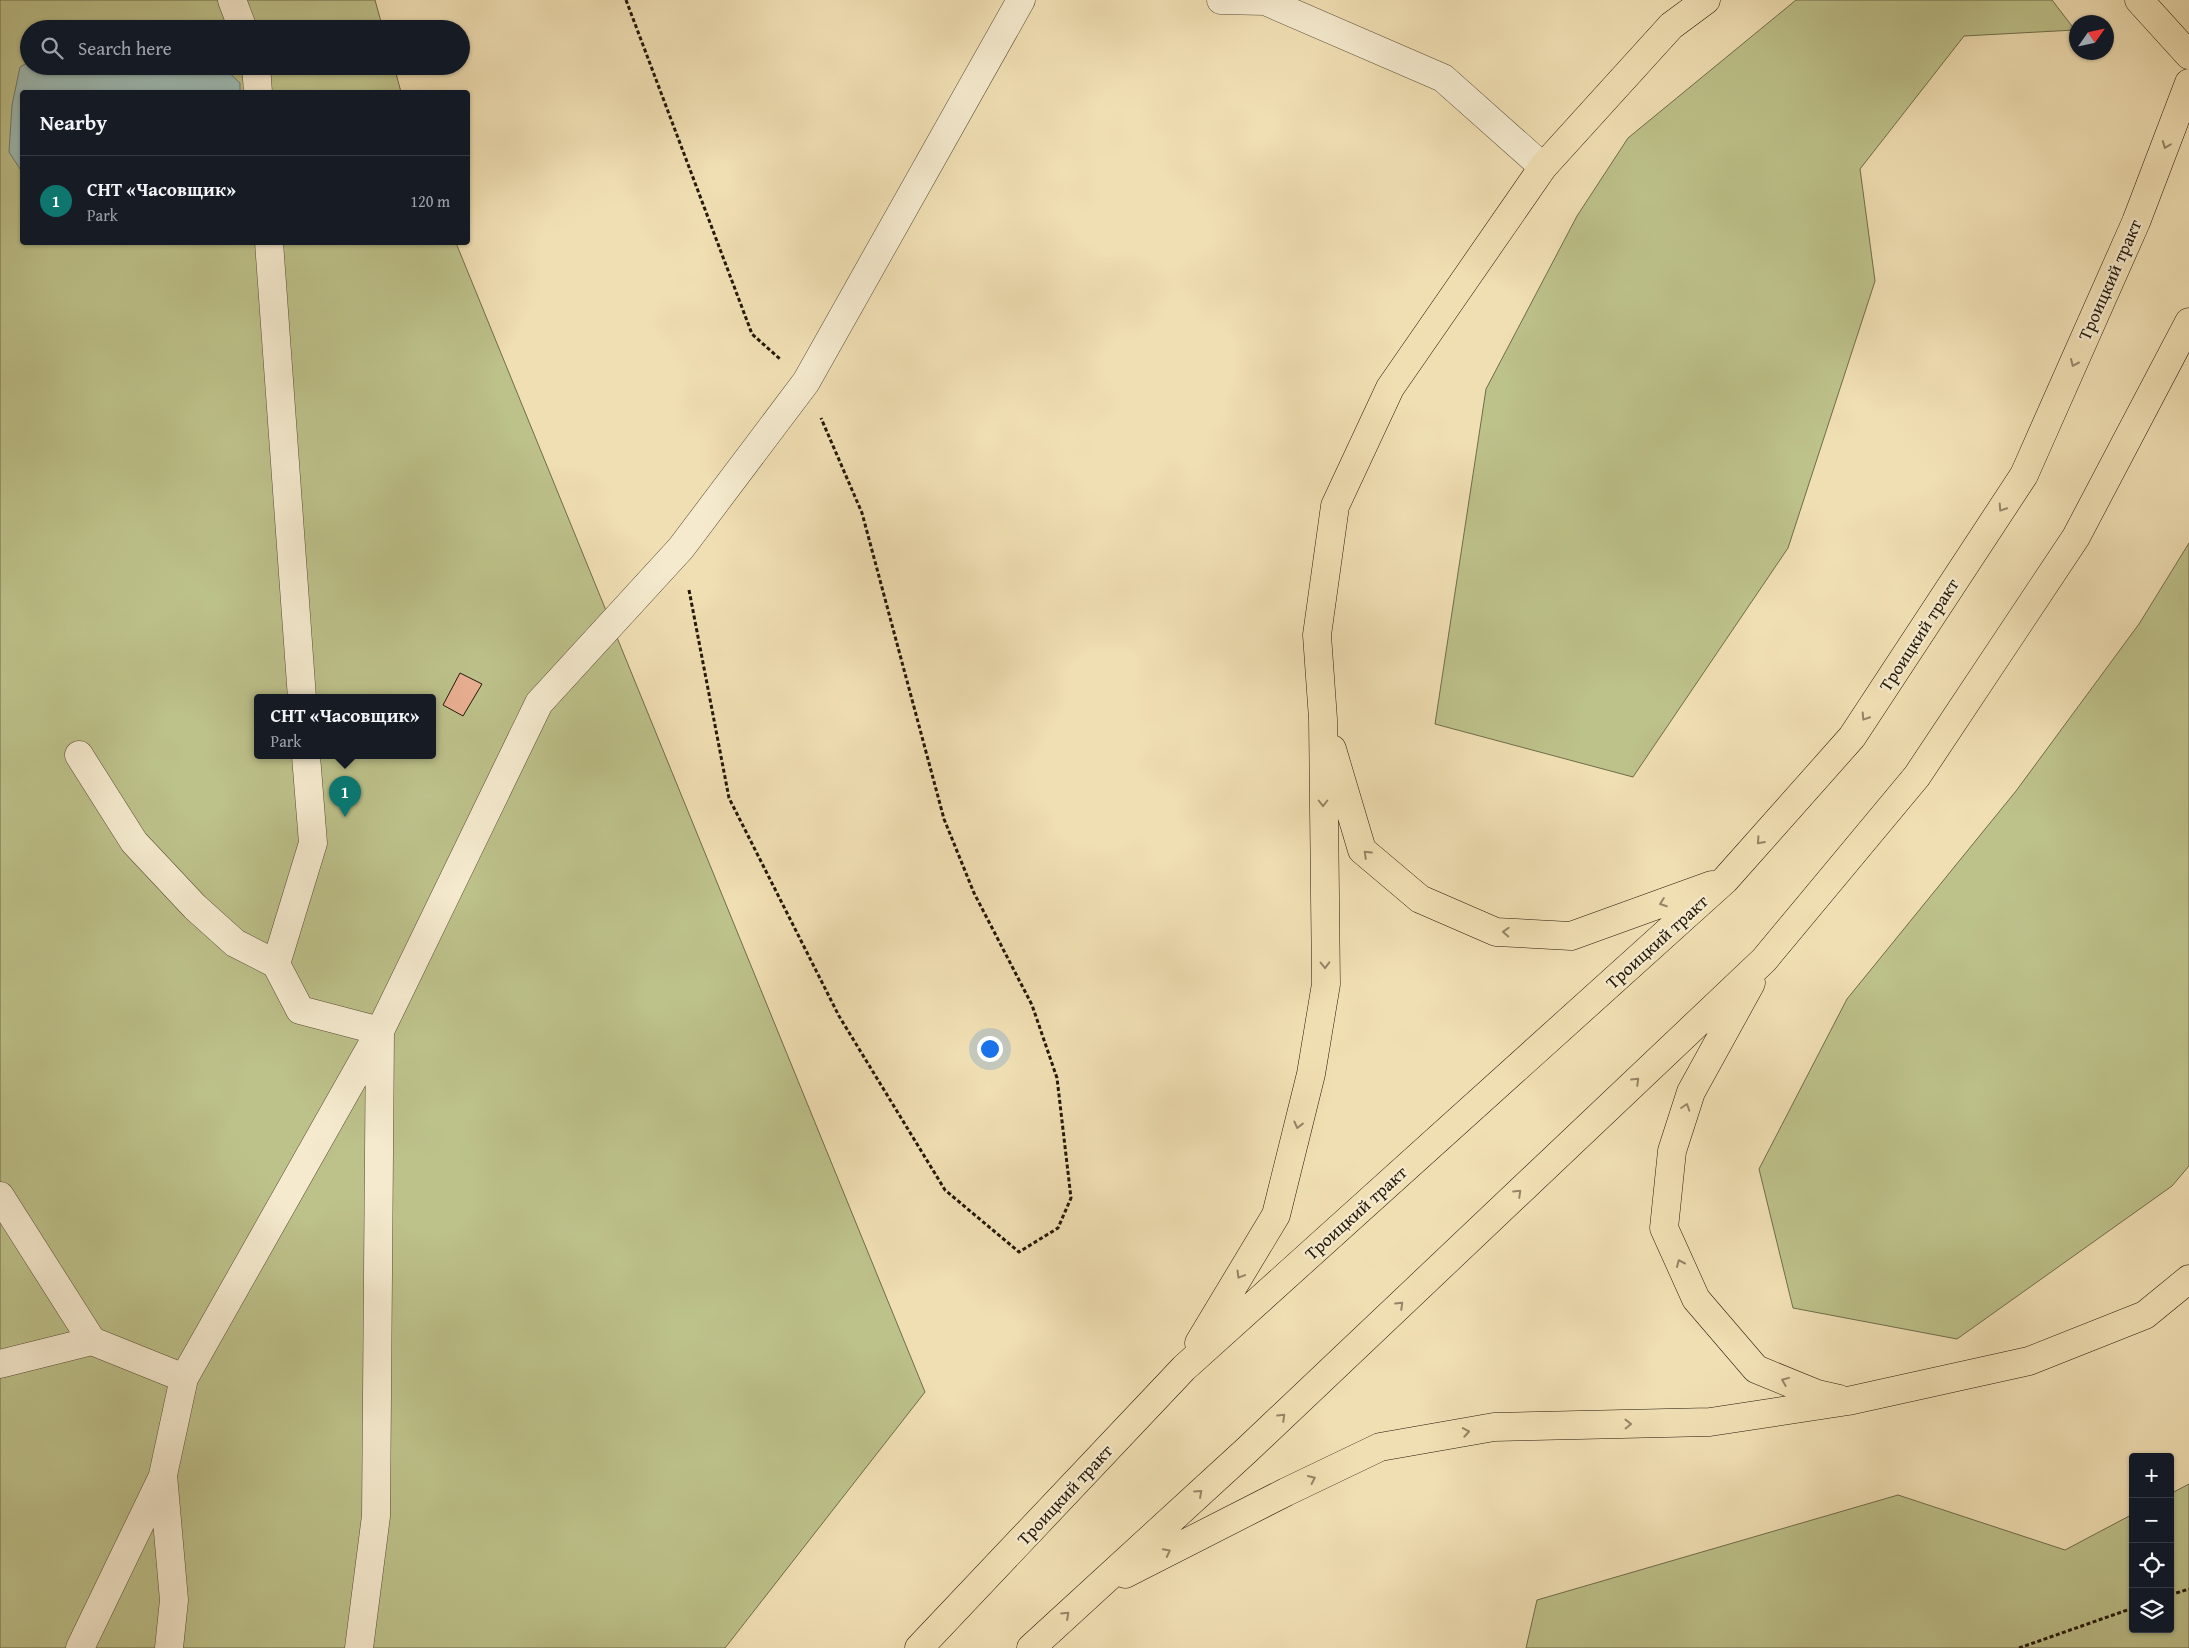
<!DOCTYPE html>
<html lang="en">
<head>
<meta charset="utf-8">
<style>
  :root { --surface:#171b24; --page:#242831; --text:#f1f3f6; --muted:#9ea1a6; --line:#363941; --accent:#0f766e }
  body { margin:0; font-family:"Gentium Book Plus",serif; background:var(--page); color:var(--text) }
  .controls { position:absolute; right:15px; bottom:15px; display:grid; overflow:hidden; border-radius:5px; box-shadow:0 1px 4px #0004 }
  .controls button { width:45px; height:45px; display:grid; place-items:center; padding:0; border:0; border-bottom:1px solid var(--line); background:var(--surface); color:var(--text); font:25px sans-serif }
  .compass { position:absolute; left:2069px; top:15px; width:45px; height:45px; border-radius:50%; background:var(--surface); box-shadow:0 1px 4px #0004; rotate:56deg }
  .you { position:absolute; left:989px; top:1048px; width:18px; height:18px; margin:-12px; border:4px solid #fff; border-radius:50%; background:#1a73e8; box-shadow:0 0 0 8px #1a73e833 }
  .badge { display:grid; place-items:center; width:32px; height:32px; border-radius:50%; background:var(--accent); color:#fff; font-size:16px; font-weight:700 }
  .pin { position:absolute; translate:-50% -41px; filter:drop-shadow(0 1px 2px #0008) }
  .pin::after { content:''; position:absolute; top:26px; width:18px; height:15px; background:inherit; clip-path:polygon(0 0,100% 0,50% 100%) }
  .popup { position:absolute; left:254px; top:694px; width:182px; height:65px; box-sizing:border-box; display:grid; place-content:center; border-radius:5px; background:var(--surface); filter:drop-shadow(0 1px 4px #0005); font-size:16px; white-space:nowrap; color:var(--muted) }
  .popup b { font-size:19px; color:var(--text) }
  .popup::after { content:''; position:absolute; left:50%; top:100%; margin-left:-10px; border:10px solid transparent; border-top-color:var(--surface) }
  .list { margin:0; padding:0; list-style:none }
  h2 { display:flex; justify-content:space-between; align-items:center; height:65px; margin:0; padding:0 20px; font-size:21px }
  h2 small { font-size:16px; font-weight:400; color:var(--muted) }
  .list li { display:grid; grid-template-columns:32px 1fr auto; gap:15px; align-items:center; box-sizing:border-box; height:90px; padding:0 20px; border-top:1px solid var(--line) }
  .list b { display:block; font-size:19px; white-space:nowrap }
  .list p { margin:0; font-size:16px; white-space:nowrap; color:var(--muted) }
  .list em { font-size:16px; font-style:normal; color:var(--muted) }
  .icon { flex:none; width:28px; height:28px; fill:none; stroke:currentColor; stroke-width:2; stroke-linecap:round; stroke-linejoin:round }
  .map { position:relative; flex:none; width:2189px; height:1648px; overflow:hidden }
  .search { position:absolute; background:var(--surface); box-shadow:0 1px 4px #0004; left:20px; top:20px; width:450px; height:55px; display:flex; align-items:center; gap:12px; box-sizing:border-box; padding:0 18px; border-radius:28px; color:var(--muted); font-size:19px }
  .panel { position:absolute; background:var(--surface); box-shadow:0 1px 4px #0004; left:20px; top:90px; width:450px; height:155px; border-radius:5px }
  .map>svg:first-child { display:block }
</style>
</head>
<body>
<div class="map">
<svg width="2189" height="1648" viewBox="0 0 2189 1648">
  <rect width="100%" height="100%" fill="#f0dfb3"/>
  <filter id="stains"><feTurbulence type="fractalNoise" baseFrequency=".004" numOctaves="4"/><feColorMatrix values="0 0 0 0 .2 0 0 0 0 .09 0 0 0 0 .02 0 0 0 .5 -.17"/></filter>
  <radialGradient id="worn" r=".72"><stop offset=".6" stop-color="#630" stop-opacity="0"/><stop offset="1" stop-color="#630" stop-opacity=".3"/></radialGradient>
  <path fill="#bdc18a" stroke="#706c4a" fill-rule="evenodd" d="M0,0H375L383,29H29V66H394L401,92H22V242L456,243L925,1392L725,1648H0ZM258,698H432V756H258Z
    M1796,0H2052L2075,30L1964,36L1860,169L1875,281L1788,548L1633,777L1435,724L1486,389L1577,216L1628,138Z
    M2189,543V1166L2172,1186L1957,1339L1793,1308L1759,1169L1847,999L2016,791L2139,624Z
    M2189,1484V1648H1526L1537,1600L1898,1495L2065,1550L2133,1514V1629H2170V1494Z"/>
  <path fill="#9dbbb5" stroke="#6d7a70" d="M29,62V66H147L165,72L180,66H222L240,83V92H22V172L9,152L12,105L20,67Z"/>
  <path fill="#e8ae91" stroke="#241809" d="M460,673L482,684L463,716L443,705Z"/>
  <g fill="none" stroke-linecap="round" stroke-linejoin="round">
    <defs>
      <path id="minor" d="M232,0L243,29
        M1221,0L1265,1L1443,78L1543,167
        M256,66L258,92
        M269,242L302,698
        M79,755L134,842L195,907L235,943L276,964L300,1010L380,1031L376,1516L359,1648
        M276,964L313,843L306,756
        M0,1196L92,1341L184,1378
        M0,1364L92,1341
        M80,1648L163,1476
        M169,1648L174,1600L163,1475L184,1378L380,1031L539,703L681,548L806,382L1021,0"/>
      <path id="primary" d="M2139,0L2189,55
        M1332,749L1362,850L1420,899L1496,932L1571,936L1712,885
        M1751,983L1691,1092L1672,1151L1664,1228L1696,1299L1756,1369L1817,1394L1839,1399
        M1199,1343L1276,1215L1311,1074L1326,984L1323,719L1317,635L1335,506L1390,388L1543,167L1671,26L1706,0
        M1125,1574L1286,1492L1380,1447L1494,1427L1710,1422L1848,1401L2029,1361L2145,1315L2189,1279
        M919,1648L1184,1368L1725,880L1852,737L2024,475L2136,222L2189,83
        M1031,1648L1247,1450L1764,960L1917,776L2076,537L2189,322"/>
    </defs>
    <use href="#minor" stroke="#574a34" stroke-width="29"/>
    <use href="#primary" stroke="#241809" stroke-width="29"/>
    <path stroke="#241809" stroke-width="3" stroke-dasharray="4 2.5" stroke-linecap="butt" d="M626,0L752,334L780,359
      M689,590L729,798L839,1016L945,1190L1019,1252L1058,1228L1071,1198L1057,1078L1032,1005L974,893L944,819L862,513L821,418
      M2170,1595L2189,1589
      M2019,1648L2133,1608"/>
    <use href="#minor" stroke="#f5eace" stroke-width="28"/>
    <use href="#primary" stroke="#f0dfb3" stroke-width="28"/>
  </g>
  <defs><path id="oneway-chevron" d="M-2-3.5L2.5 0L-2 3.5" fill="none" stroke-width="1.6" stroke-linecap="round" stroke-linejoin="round" transform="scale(1.25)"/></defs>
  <g stroke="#948566">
    <use href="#oneway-chevron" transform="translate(2166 145) rotate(111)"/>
    <use href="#oneway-chevron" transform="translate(2074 363) rotate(114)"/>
    <use href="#oneway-chevron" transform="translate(2002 508) rotate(123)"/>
    <use href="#oneway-chevron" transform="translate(1865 717) rotate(123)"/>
    <use href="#oneway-chevron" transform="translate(1323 803) rotate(90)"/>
    <use href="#oneway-chevron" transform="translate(1760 841) rotate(132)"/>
    <use href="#oneway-chevron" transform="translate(1367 854) rotate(-136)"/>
    <use href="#oneway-chevron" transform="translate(1663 903) rotate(160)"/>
    <use href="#oneway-chevron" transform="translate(1506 932) rotate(-177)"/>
    <use href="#oneway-chevron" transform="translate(1325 965) rotate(89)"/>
    <use href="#oneway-chevron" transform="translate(1636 1081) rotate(-44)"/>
    <use href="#oneway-chevron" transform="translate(1686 1107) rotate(-72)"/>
    <use href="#oneway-chevron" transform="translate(1298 1125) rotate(104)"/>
    <use href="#oneway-chevron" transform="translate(1518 1193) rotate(-44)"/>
    <use href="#oneway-chevron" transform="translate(1680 1263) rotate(-114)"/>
    <use href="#oneway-chevron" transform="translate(1240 1275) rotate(121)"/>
    <use href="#oneway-chevron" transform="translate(1400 1305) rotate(-44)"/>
    <use href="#oneway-chevron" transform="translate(1785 1381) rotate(-158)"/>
    <use href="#oneway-chevron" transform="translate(1282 1417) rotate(-44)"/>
    <use href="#oneway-chevron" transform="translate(1628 1424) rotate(-1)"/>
    <use href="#oneway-chevron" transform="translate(1466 1432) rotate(-10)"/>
    <use href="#oneway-chevron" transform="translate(1312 1479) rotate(-25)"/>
    <use href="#oneway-chevron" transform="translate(1199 1493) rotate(-42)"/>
    <use href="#oneway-chevron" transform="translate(1167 1552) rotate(-27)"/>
    <use href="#oneway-chevron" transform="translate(1066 1615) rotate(-43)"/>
  </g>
  <g text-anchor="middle" stroke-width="4.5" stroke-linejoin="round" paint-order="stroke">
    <g font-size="18" fill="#241809" stroke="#f5eace">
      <text transform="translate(2110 280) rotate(-66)" y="6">Троицкий тракт</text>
      <text transform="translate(1919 635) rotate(-57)" y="6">Троицкий тракт</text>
      <text transform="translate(1657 942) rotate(-42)" y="6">Троицкий тракт</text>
      <text transform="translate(1356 1213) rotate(-42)" y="6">Троицкий тракт</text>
      <text transform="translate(1065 1495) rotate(-47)" y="6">Троицкий тракт</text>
    </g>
  </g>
  <rect width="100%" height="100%" filter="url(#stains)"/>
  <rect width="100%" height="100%" fill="url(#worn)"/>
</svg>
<div class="controls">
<button>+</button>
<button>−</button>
<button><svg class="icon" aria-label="locate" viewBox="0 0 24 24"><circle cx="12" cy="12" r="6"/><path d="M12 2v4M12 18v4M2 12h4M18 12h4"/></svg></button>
<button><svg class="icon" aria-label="layers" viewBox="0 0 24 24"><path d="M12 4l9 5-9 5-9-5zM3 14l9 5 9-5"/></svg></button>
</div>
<svg class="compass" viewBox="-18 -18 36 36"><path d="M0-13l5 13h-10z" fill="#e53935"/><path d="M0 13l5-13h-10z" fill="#9ea1a6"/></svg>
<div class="you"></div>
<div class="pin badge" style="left:345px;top:817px">1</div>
<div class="popup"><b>СНТ «Часовщик»</b>Park</div>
<div class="search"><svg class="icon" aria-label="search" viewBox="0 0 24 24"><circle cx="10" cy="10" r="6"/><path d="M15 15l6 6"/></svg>Search here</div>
<section class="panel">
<h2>Nearby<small></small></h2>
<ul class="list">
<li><span class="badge">1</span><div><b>СНТ «Часовщик»</b><p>Park</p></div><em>120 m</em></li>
</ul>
</section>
</div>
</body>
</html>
